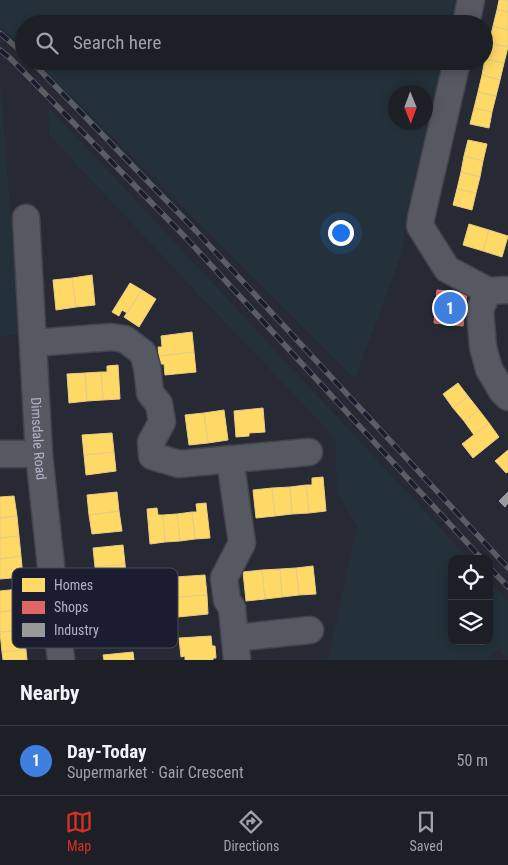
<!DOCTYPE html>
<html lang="en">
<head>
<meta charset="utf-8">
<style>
  :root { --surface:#1d1f27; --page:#25272f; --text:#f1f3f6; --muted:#a0a2a7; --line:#3b3d44; --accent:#d93025 }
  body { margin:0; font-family:"Roboto Condensed",sans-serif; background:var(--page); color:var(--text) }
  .controls { position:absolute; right:15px; bottom:15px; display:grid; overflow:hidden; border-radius:10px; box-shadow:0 2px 12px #0003 }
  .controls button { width:45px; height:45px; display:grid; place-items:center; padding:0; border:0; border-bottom:1px solid var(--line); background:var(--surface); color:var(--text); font:25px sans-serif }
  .compass { position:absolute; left:388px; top:85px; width:45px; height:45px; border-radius:50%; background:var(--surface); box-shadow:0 2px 12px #0003; rotate:179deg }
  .you { position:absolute; left:340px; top:232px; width:18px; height:18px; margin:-12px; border:4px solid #fff; border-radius:50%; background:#1a73e8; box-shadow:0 0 0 8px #1a73e833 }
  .badge { display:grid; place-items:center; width:32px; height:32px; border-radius:50%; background:var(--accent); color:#fff; font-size:16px; font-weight:700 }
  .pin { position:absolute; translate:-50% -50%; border:2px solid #fff; box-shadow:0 1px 5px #0006 }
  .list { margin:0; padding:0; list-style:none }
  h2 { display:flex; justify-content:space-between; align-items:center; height:65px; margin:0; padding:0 20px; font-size:21px }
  h2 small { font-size:16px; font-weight:400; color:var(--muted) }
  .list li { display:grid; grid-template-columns:32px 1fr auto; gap:15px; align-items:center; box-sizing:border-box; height:70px; padding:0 20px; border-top:1px solid var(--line) }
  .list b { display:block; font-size:19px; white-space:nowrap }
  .list p { margin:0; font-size:16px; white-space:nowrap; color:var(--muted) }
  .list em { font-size:16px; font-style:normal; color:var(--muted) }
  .icon { flex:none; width:28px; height:28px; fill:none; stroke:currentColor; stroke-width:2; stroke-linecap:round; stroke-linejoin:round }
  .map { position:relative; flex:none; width:508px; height:660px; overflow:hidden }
  .search { position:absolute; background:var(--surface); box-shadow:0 2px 12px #0003; left:15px; right:15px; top:15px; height:55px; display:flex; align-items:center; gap:12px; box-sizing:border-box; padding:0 18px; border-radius:28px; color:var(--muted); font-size:19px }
  .sheet { height:135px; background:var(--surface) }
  nav { display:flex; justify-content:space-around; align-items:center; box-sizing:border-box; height:70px; border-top:1px solid var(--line); background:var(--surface); font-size:14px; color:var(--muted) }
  nav a { display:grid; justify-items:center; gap:2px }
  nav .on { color:var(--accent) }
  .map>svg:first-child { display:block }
</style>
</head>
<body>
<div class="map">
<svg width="508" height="660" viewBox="0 0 508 660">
  <rect width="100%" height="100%" fill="#272934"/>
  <path fill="#24313a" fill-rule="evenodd" d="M0,0H459L454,24H24V49L0,26Z
    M36,61H445L406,223L400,258L355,379ZM396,92H426V122H396Z
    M0,78L20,335L0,336Z
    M48,106L469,559H452V641H489V581L508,601V660L499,649L486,660H328L357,526L337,492L335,438L200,296L49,135Z"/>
  <path fill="#ffd966" stroke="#e7cd83" d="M499,0H508V12L497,10Z
    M497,10L508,12V30L493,26Z
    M493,26L508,30V47L489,43Z
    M489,43L508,47L504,63L485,59Z
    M485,59L504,63L500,80L482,75Z
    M482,75L500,80L496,96L478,92Z
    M478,92L496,96L492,112L474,108Z
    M474,108L492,112L489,128L470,124Z
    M468,140L487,144L483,161L464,156Z
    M464,156L483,161L480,177L461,172Z
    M461,172L480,177L476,193L457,189Z
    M457,189L476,193L472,210L453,205Z
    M469,224L489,230L483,251L463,245Z
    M489,230L508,236L502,257L483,251Z
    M92,275L95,305L76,307L72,278Z
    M72,278L76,307L56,310L53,280Z
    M130,283L142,290L127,313L122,310L119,316L112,312Z
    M142,290L156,299L139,327L124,317Z
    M192,332L194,352L159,356L158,347H162L161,336Z
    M194,352L196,372L165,375L164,364H160L159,356Z
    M118,365L120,399L103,400L101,372H107V366Z
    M101,372L103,400L87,401L85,373Z
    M85,373L87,401L69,403L67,374Z
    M458,383L468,396L453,408L443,394Z
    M468,396L479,410L464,421L453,408Z
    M263,408L265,432L249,433V436L236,437L234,411Z
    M224,410L228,440L208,443L204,413Z
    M479,410L489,423L474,435L464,421Z
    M204,413L208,443L189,445L185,415Z
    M489,423L499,437L473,458L462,444Z
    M112,433L114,452L84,455L82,435Z
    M508,450V472L506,473L495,461Z
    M114,452L116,471L86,475L84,455Z
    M323,477L326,511L309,513L306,485H312V478Z
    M306,485L309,513L292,514L290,487Z
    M290,487L292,514L275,516L272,488Z
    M272,488L275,516L256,518L253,490Z
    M117,492L119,511L89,515L87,495Z
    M14,496L17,516L0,518V497Z
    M206,503L210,538L195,539L192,512H197L196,504Z
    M157,508L158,515H163L165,542L150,544L147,509Z
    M119,511L122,531L92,534L89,515Z
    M192,512L195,539L180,541L177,514Z
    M177,514L180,541L165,542L163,515Z
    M17,516L19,536L0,538V518Z
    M19,536L21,556L0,559V538Z
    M123,545L125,564L95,567L93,548Z
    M21,556L23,577L0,579V559Z
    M125,564L127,584L97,587L95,567Z
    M313,566L316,594L299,595L296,568Z
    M296,568L299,595L282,597L280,569Z
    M280,569L282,597L265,599L262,570Z
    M262,570L265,599L246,601L243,572Z
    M205,575L207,595L177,597L175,577Z
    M19,589L21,609L0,612V591Z
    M207,595L208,614L178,617L177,597Z
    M21,609L23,630L0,632V612Z
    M23,630L26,650L2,652L0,632Z
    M211,636L212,646H215L216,658H213V660H185V656L181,657L179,638Z
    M26,650L27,660H3L2,652Z
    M133,652L134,660H104L103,655Z"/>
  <path fill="#e06666" stroke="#d17d83" d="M437,290L467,293L463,326L434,323Z"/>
  <path fill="#999" stroke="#a0a0a6" d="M508,492V503L505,507L499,501Z"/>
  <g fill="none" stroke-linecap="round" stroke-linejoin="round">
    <defs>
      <g id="minor">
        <path d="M466,24L471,0"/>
        <path d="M457,61L421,218L420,226L447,269L488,291L508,290"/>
        <path id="s1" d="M26,218L39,454L61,660"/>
        <path d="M488,291L480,310L483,347L489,369L502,391L508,397"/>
        <path d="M33,343L111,337L125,339L143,353L147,367L150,393L159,404L162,422L151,442L152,456L179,464L309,452"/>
        <path d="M0,454H39"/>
        <path d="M230,459L242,543L224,578L227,600L232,608L237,660"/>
        <path d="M235,638L310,630"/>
      </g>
    </defs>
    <use href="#minor" stroke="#43444d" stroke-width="29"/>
    <use href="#minor" stroke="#565862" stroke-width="26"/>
    <defs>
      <path id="rail" d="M0,33L24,54
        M0,50L11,59L187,239L482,559
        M31,61L196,231L508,568
        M489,567L508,587"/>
    </defs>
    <use href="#rail" stroke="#5a5c66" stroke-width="5.5"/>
    <use href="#rail" stroke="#1a1d2f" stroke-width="4" stroke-dasharray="11" stroke-linecap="butt"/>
  </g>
  <g text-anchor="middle" stroke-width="5" stroke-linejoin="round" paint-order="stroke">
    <g font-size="14" fill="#afb2c6" stroke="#1a1d2f">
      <text dy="5" stroke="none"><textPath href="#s1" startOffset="221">Dimsdale Road</textPath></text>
    </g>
  </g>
  <rect x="12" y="568" width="166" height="80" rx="8" fill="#1a1d2f" stroke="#474a5c" stroke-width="1"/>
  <rect x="22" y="578" width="23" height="14" fill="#ffd966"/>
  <rect x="22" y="601" width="23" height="13" fill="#e06666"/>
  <rect x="22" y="623" width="23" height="14" fill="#999"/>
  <g font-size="14" fill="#afb2c6">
    <text x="54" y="590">Homes</text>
    <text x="54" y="612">Shops</text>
    <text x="54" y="635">Industry</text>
  </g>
</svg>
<div class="controls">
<button><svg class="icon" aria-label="locate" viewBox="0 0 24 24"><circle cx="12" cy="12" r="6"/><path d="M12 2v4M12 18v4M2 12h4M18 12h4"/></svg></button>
<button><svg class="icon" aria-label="layers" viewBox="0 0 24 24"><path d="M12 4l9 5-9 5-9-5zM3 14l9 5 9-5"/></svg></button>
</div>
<svg class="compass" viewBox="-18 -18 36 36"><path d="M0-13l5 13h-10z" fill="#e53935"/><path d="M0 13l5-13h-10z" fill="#a0a2a7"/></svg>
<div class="you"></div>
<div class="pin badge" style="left:450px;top:308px;background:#3f7fe0">1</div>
<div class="search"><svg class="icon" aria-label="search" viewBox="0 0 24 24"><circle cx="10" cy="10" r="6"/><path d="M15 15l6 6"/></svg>Search here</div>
</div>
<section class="sheet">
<h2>Nearby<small></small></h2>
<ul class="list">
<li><span class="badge" style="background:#3f7fe0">1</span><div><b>Day-Today</b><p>Supermarket · Gair Crescent</p></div><em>50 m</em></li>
</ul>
</section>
<nav>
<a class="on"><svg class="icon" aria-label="map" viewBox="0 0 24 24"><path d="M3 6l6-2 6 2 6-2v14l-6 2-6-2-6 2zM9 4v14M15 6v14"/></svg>Map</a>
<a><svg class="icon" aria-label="directions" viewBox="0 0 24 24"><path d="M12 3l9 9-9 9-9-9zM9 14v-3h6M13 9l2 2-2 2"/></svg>Directions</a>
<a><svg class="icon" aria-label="saved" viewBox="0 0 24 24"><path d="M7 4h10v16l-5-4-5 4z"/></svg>Saved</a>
</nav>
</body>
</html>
